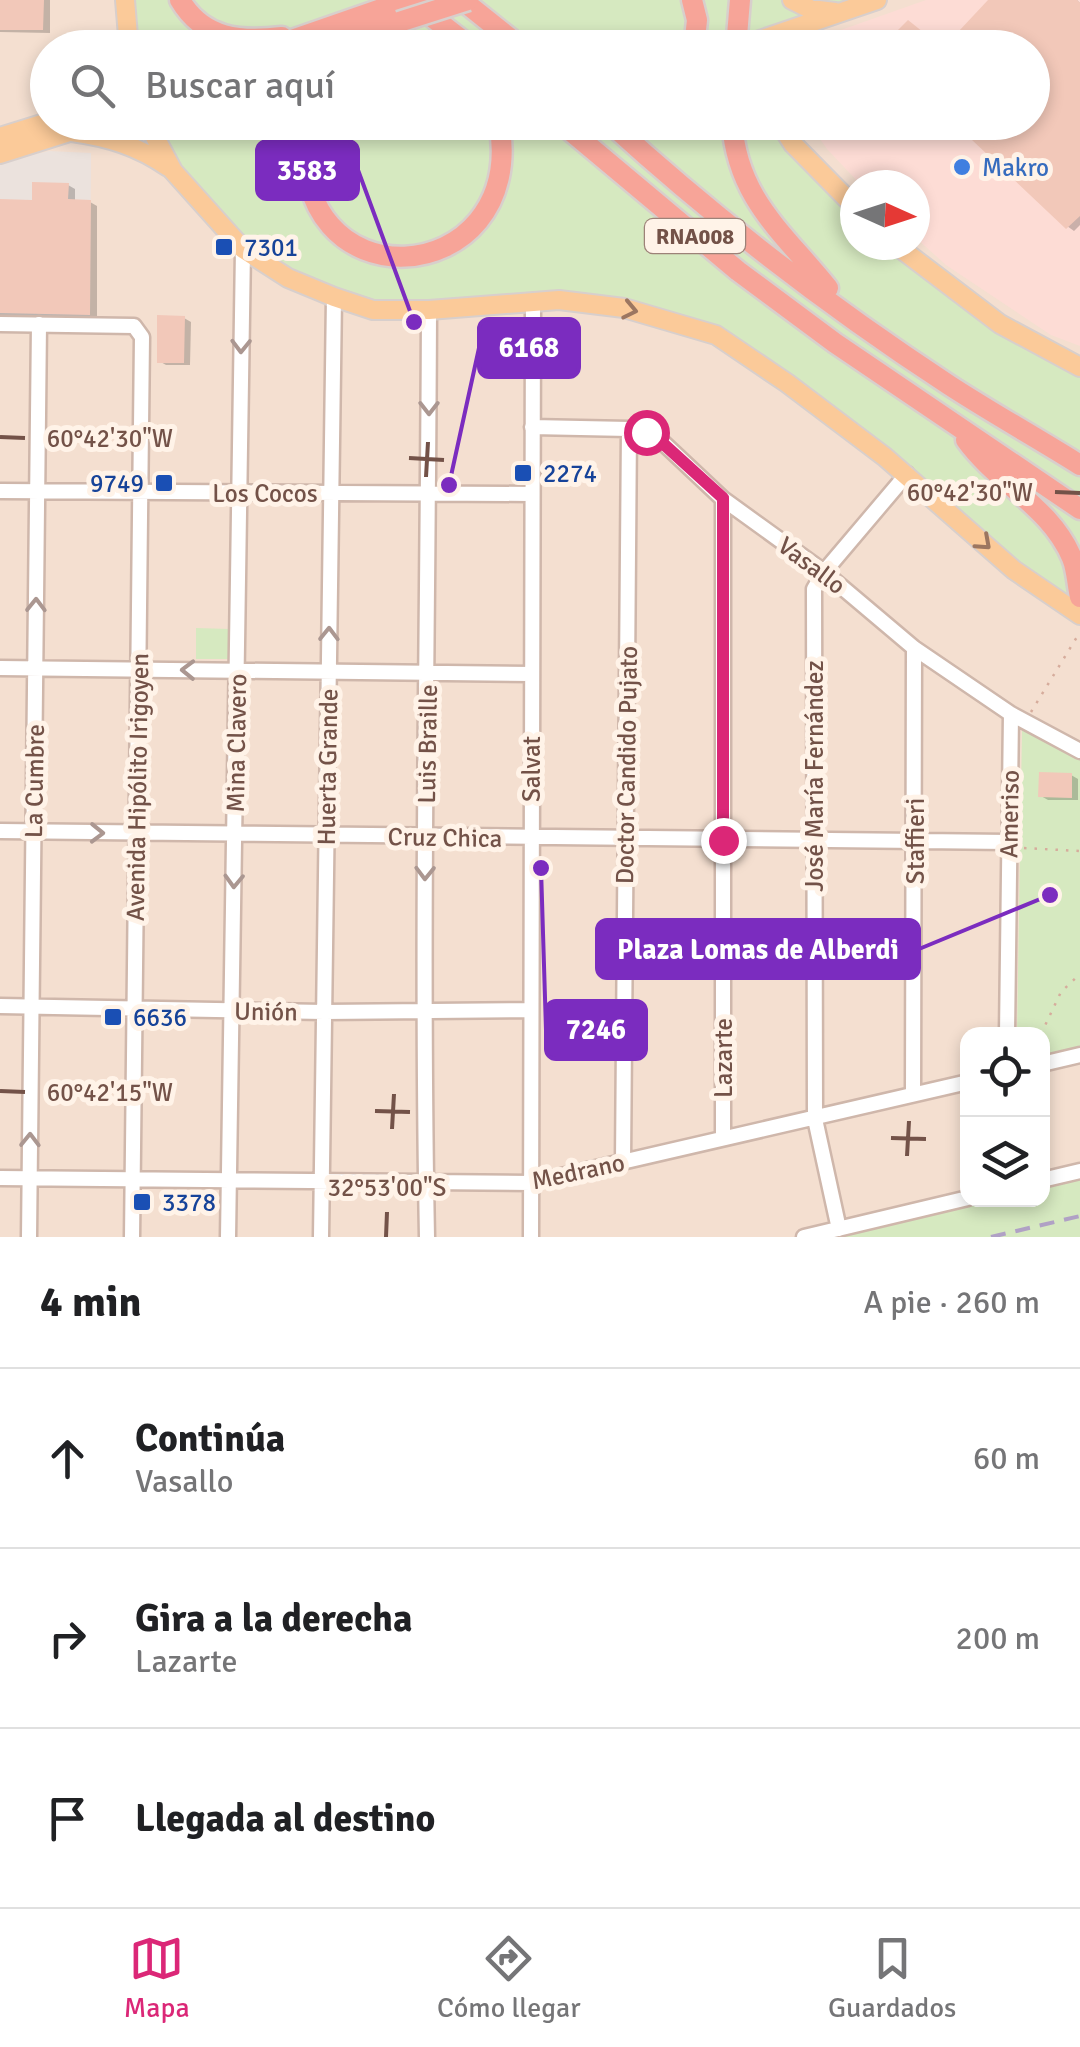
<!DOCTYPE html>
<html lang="es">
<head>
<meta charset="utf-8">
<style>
  :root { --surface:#fff; --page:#f6f6f6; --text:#202124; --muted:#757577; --line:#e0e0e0; --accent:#db2777 }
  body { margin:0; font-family:Signika,sans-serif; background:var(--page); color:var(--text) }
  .controls { position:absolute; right:30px; bottom:30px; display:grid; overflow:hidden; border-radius:20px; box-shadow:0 5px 15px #0003 }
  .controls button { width:90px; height:90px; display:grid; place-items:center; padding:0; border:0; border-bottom:2px solid var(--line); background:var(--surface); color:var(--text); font:50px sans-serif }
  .compass { position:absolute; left:840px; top:170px; width:90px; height:90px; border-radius:50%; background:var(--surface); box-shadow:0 5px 15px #0003; rotate:93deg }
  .stop { position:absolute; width:30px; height:30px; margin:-22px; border:8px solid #db2777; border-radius:50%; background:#fff }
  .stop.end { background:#db2777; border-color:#fff; box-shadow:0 2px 10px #0008 }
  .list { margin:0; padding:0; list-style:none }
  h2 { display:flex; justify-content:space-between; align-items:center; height:130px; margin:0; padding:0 40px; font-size:42px }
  h2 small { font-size:32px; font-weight:400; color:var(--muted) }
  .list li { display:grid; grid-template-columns:65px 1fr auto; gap:30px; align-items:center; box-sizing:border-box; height:180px; padding:0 40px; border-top:2px solid var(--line) }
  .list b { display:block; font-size:38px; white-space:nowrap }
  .list p { margin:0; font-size:32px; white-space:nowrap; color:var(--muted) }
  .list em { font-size:32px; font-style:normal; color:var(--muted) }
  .icon { flex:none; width:55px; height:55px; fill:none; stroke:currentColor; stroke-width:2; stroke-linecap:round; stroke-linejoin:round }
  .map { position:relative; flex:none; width:1080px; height:1237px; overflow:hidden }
  .search { position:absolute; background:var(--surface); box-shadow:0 5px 15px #0003; left:30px; right:30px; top:30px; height:110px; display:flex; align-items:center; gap:25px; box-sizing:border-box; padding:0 35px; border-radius:55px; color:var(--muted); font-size:38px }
  .sheet { height:670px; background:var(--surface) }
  nav { display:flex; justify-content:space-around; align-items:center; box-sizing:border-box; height:140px; border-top:2px solid var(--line); background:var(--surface); font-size:28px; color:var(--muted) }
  nav a { display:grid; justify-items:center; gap:5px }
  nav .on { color:var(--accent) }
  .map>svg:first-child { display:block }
</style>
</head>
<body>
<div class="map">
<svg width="1080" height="1237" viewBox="0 0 1080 1237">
  <rect width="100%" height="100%" fill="#fceee1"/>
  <path fill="#f4dfd0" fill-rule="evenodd" d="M0,0H1080V1237H0ZM48,48H1032V122H48ZM855,185H915V245H855ZM968,1034H1042V1200H968Z"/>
  <path fill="#fddcd5" d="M926,0H1080V346L1051,335L946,265L915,237V185H861L827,149L809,123L1032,122V48H790Z"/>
  <path fill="#ebe2dd" d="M49,151L91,153L90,317L0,316V163Z"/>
  <path fill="#d6e9c0" d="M125,0H877L749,48L129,47Z
    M147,123H779L855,207V245H896L1080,367V615L907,474L716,335L624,308L373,310L243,249Z
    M196,628L230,629L229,659H196Z
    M1029,728L1080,756V1049L1043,1058L1042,1034H1017L1022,730Z
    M1080,1171V1237H804L968,1200H1042L1043,1180Z"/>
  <path fill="#0003" d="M0,0H50V33L0,32Z
    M991,0H1077L1080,3V225L1074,231L1067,226L1032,122V48Z
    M68,185L75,189V202H90L97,206V317L0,318V202H34Z
    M184,318L191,322L190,365H166L159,361Z
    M1071,775L1078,779V800H1048L1041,796Z"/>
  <path fill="#f2c8b9" d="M0,0H44L43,30H0Z
    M988,0H1077L1080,3V216L1066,229L953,122H1032V48H943Z
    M908,20L943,48H880Z
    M32,182L69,183L68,199L91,200L90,315L0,313V199L32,200Z
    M157,315L185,316L184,363H157Z
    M1039,772L1072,773V798L1038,797Z"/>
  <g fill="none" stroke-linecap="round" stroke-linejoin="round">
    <defs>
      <path id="minor" d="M0,324L134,326L142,337L132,1237
        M532,427L629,429L657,437L723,499L824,572L914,648L1011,714L1080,751
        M0,491L531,494
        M0,668L531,674
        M0,831L1009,842
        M0,1006L324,1012L531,1010
        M1007,1034L1011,714
        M1042,1064L1080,1055
        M913,1094L914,648
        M723,1138V499
        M623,1162L629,429
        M0,1178L531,1183L968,1082
        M1042,1180L1080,1171
        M839,1229L815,1119L814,589L824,572L907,474
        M29,1237L39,324
        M228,1237L243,249
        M321,1237L334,297
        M427,1237C421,928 428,619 429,310
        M531,1237L533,301
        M804,1237L968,1198"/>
      <path id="major" d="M125,0L129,48
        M792,0L810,9L835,12
        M749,48L748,44L877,0
        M147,122L173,171L243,249L288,278L334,297L373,310H429L559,300L624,308L716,335L787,383L885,457L1014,570L1080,615
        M779,122L793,144L855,207
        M72,132C108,137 138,146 168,167
        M0,137L48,122
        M0,154L101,122
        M896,245L1000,324L1080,367"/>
      <path id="highway" d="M180,0C203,39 240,42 282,37
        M462,0L522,48
        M692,0L697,20L694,48
        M418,6L472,48
        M269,48L407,0
        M324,48L399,22
        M736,48L740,0
        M307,122C281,310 530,293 499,122
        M560,122L738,271L835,343L1080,509
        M609,122C714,218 830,307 949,385C992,413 1037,438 1080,465
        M732,122C737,199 784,233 828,288
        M966,440C997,483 1051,507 1072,558C1077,570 1077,584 1080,597"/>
    </defs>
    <use href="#minor" stroke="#cfb7ab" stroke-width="19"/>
    <use href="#major" stroke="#d8cfcc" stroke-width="22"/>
    <use href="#highway" stroke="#d8cfcc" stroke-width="25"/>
    <path stroke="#d6ac9c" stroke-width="2.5" stroke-dasharray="2.5 8" stroke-linecap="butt" d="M1031,712L1080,632
      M1024,848L1080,851
      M1041,1034L1061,992L1080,974"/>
    <use href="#minor" stroke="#fff" stroke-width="14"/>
    <use href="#major" stroke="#fbca99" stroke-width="18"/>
    <use href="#highway" stroke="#f7a498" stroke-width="20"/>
    <path stroke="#b0a1c5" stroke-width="4" stroke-dasharray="15 10" stroke-linecap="butt" d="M991,1237L1080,1216"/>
    <defs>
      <path id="highway-bridge" d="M399,22L468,0"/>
    </defs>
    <use href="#highway-bridge" stroke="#d8cfcc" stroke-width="25" stroke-linecap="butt"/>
    <use href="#highway-bridge" stroke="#f7a498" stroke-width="20"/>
  </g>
  <defs><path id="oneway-chevron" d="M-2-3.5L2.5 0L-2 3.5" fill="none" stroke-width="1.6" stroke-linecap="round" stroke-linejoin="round" transform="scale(2.5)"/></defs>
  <g stroke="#9c7660">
    <use href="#oneway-chevron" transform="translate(630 310) rotate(12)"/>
    <use href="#oneway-chevron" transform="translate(984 543) rotate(42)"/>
  </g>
  <g stroke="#ab9791">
    <use href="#oneway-chevron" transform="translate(241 346) rotate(91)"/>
    <use href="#oneway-chevron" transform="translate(429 408) rotate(90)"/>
    <use href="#oneway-chevron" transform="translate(36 605) rotate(-89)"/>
    <use href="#oneway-chevron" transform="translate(329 634) rotate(-89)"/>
    <use href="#oneway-chevron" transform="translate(188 670) rotate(-179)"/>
    <use href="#oneway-chevron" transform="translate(97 833) rotate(1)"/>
    <use href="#oneway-chevron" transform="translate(425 873) rotate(91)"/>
    <use href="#oneway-chevron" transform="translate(234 881) rotate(92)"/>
    <use href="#oneway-chevron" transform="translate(30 1140) rotate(-89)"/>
  </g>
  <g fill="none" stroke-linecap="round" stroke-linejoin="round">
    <path stroke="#db2777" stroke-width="12" d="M646,432L657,438L723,498V840"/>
  </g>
  <path fill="none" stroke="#735248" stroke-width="4" d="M0,437L25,438M409,458L444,460M426,477L428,442M1055,492L1080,493M0,1091L25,1092M375,1111L410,1112M392,1129L394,1094M891,1138L926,1139M907,1156L909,1121M386,1237L387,1212"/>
  <circle fill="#3f7fe0" stroke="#fff3e8" stroke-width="4" cx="962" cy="167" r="10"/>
  <g fill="#1a4fb4" stroke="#fff3e8" stroke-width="4">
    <rect x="214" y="237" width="20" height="20" rx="5"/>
    <rect x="513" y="463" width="20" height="20" rx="5"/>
    <rect x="154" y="473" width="20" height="20" rx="5"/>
    <rect x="103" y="1007" width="20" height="20" rx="5"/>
    <rect x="132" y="1192" width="20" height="20" rx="5"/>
  </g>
  <g text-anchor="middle" stroke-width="10" stroke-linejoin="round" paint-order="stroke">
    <rect fill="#fff3e8" stroke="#9d8278" stroke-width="2.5" x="645" y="219" width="100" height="34" rx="8"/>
    <g font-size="22" font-weight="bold" fill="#735248">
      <text x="695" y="244">RNA008</text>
    </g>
    <g font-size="25" fill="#366cbe" stroke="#fff3e8" text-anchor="start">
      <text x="982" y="176">Makro</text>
    </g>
    <g font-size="25" fill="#164399" stroke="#fff3e8" text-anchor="start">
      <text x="244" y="256">7301</text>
      <text x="543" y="482">2274</text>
      <text x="144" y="492" text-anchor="end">9749</text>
      <text x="133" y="1026">6636</text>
      <text x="162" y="1211">3378</text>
    </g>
    <g font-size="25" fill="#735248" stroke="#fff3e8">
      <text x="265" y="502">Los Cocos</text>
      <text transform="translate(812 565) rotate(37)" y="9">Vasallo</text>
      <text transform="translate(236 743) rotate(-89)" y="9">Mina Clavero</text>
      <text transform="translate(427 744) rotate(-89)" y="9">Luis Braille</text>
      <text transform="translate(626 765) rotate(-89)" y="9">Doctor Candido Pujato</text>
      <text transform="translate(327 767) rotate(-89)" y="9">Huerta Grande</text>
      <text transform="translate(531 769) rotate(-90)" y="9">Salvat</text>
      <text transform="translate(814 776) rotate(-90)" y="9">José María Fernández</text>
      <text transform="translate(34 781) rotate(-89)" y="9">La Cumbre</text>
      <text transform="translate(137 787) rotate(-89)" y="9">Avenida Hipólito Irigoyen</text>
      <text transform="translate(1009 814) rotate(-89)" y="9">Ameriso</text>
      <text transform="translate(445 837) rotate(1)" y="9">Cruz Chica</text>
      <text transform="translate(915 841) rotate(-90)" y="9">Staffieri</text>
      <text transform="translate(266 1011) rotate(1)" y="9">Unión</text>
      <text transform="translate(723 1058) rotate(-90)" y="9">Lazarte</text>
      <text transform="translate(578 1171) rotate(-12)" y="9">Medrano</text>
    </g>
  </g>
  <g font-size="25" text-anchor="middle" fill="#735248" stroke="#fff3e8" stroke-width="10" stroke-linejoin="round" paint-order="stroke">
    <text x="110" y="447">60°42'30"W</text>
    <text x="970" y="501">60°42'30"W</text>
    <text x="110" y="1101">60°42'15"W</text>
    <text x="387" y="1196">32°53'00"S</text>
  </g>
  <path fill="none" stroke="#7b2cbf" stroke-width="4" d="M414 322L358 170M449 485L479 348M1050 895L919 949M541 868L546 1030"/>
  <g fill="#7b2cbf" stroke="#fff3e8" stroke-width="4">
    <circle cx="414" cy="322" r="10"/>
    <circle cx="449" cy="485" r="10"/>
    <circle cx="1050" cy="895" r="10"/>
    <circle cx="541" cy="868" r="10"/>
  </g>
  <g fill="#7b2cbf" stroke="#7b2cbf" stroke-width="4">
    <rect x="257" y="141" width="101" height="58" rx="10"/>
    <rect x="479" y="319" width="100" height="58" rx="10"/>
    <rect x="597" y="920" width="322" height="58" rx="10"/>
    <rect x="546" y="1001" width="100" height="58" rx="10"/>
  </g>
  <g font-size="28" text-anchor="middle" font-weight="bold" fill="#fff">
    <text x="307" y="180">3583</text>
    <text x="529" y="357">6168</text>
    <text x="758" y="959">Plaza Lomas de Alberdi</text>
    <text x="596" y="1039">7246</text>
  </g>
</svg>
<div class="controls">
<button><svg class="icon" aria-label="locate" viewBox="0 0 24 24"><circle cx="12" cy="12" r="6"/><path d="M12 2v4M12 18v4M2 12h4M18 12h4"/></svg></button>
<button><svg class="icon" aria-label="layers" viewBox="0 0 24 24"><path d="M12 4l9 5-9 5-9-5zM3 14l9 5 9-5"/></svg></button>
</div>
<svg class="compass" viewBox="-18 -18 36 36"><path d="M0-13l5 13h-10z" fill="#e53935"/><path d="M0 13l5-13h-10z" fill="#757577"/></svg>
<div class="stop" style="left:646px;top:432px"></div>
<div class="stop end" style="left:723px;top:840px"></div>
<div class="search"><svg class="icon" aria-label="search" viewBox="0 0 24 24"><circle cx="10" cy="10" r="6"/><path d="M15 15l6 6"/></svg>Buscar aquí</div>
</div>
<section class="sheet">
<h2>4 min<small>A pie · 260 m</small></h2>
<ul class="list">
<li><svg class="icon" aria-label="ahead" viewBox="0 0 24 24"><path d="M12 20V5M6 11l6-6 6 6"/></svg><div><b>Continúa</b><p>Vasallo</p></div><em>60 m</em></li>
<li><svg class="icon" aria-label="right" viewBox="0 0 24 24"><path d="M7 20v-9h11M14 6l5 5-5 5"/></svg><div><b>Gira a la derecha</b><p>Lazarte</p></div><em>200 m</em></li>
<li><svg class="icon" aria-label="arrive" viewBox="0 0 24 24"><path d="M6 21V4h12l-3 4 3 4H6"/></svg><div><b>Llegada al destino</b></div></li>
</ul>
</section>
<nav>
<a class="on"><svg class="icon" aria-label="map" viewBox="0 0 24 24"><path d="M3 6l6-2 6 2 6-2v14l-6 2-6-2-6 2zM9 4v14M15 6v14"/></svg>Mapa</a>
<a><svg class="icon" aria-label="directions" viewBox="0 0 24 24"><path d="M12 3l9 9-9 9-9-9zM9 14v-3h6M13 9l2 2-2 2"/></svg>Cómo llegar</a>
<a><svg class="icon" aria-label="saved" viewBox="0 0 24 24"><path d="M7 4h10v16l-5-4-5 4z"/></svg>Guardados</a>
</nav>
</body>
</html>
